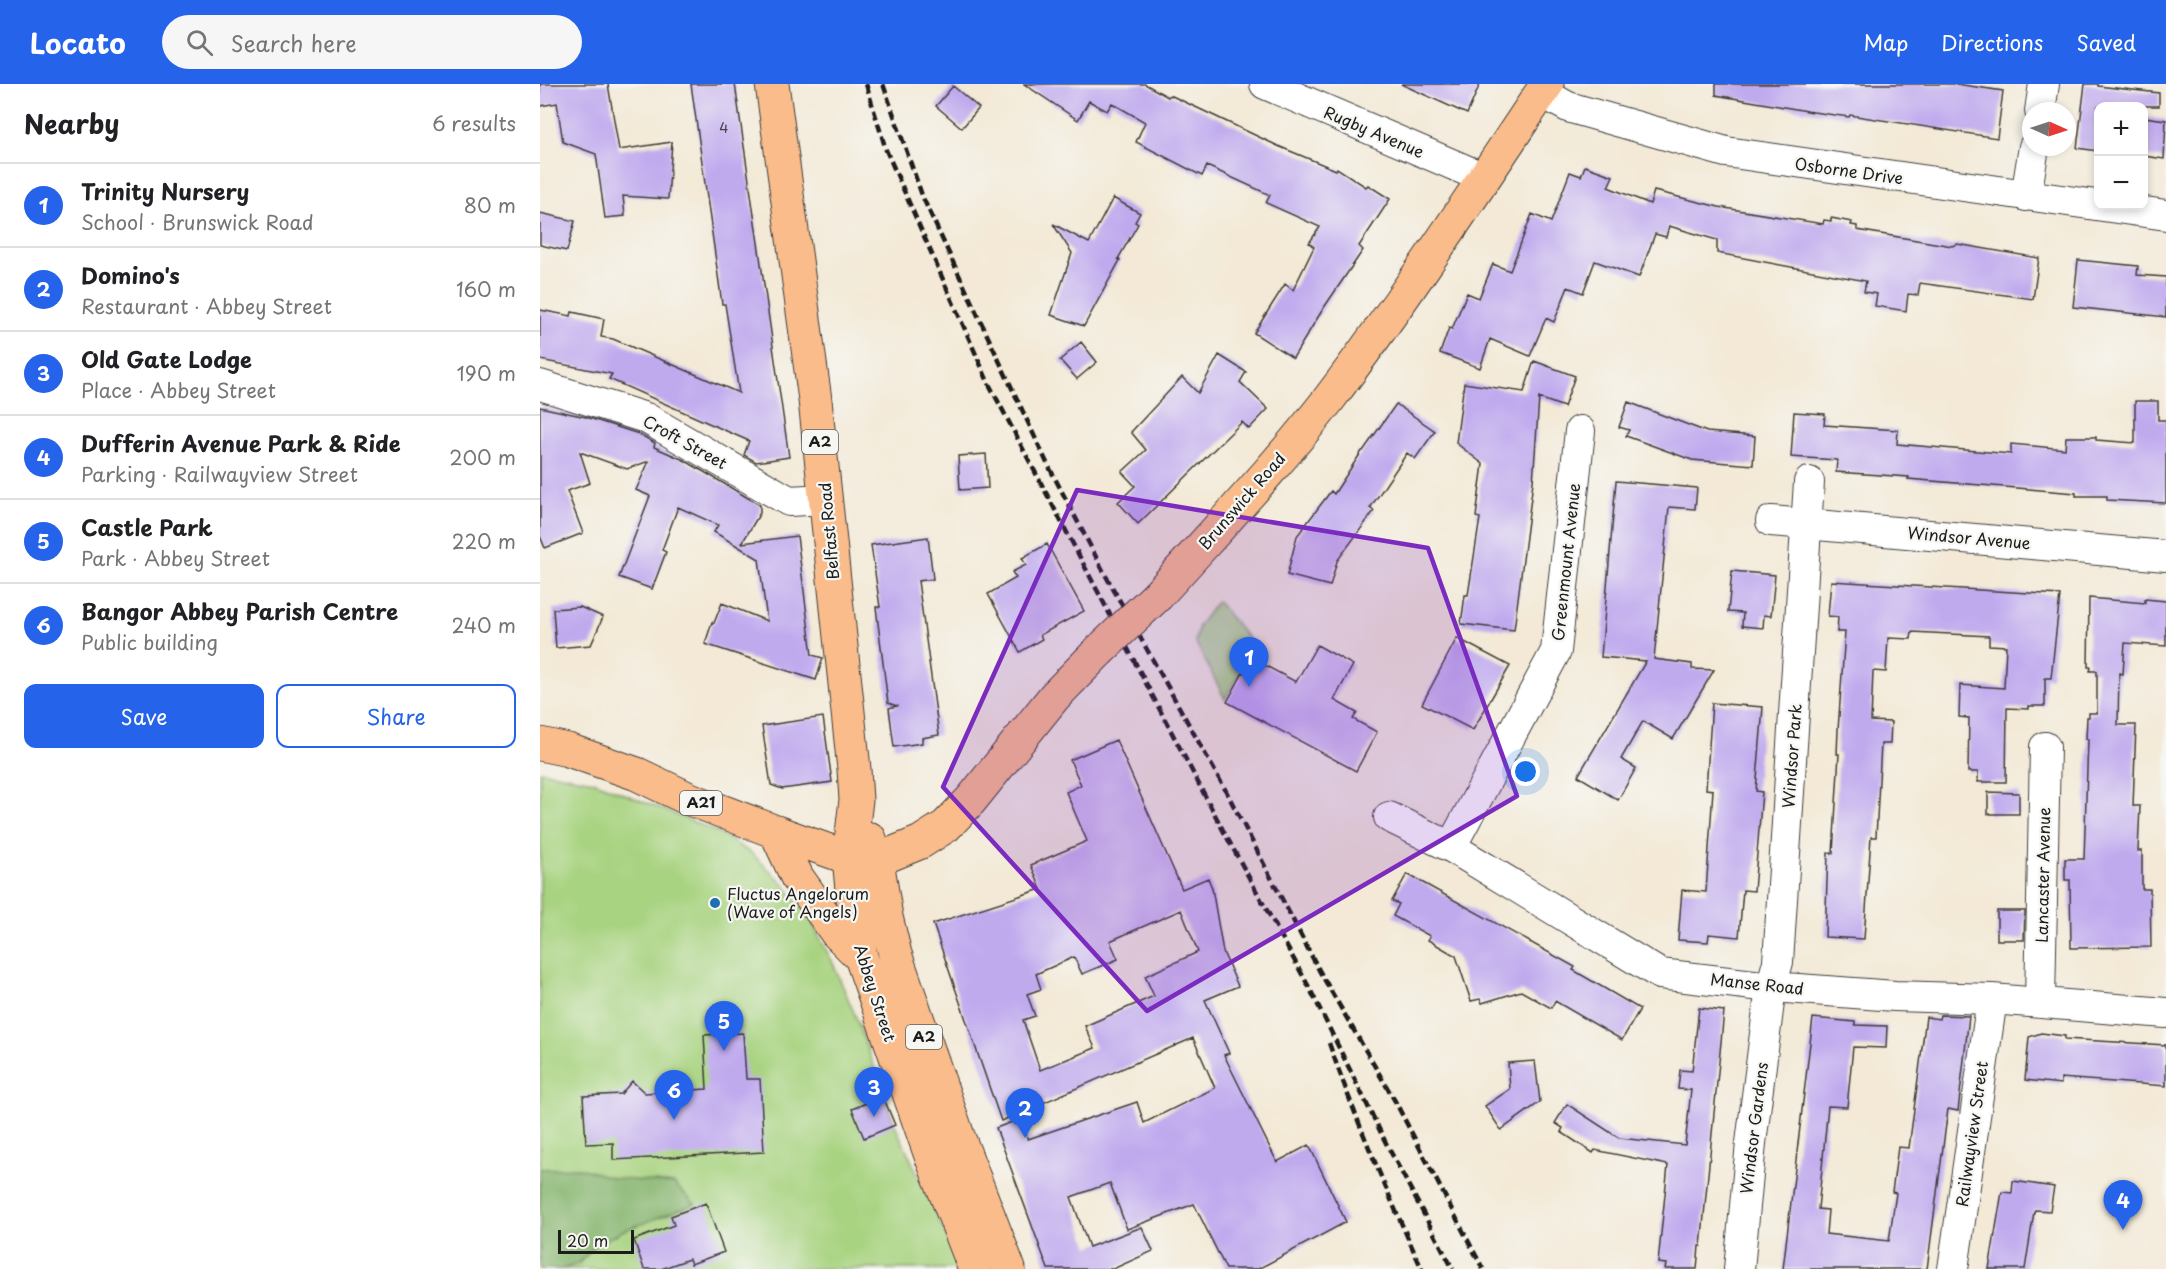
<!DOCTYPE html>
<html lang="en">
<head>
<meta charset="utf-8">
<style>
  :root { --surface:#fff; --page:#f6f6f6; --text:#202124; --muted:#757577; --line:#e0e0e0; --accent:#2563eb }
  body { margin:0; font-family:"Playpen Sans",sans-serif; background:var(--page); color:var(--text) }
  .controls { position:absolute; right:18px; top:18px; display:grid; overflow:hidden; border-radius:12px; box-shadow:0 3px 9px #0003 }
  .controls button { width:54px; height:54px; display:grid; place-items:center; padding:0; border:0; border-bottom:2px solid var(--line); background:var(--surface); color:var(--text); font:30px sans-serif }
  .compass { position:absolute; left:1482px; top:18px; width:54px; height:54px; border-radius:50%; background:var(--surface); box-shadow:0 3px 9px #0003; rotate:93deg }
  .scale { position:absolute; left:18px; bottom:15px; width:76px; box-sizing:border-box; padding-left:6px; border:3px solid #1c1c1c; border-top:0; font-size:16px; line-height:21px; white-space:nowrap; color:#1c1c1c; -webkit-text-stroke:4px #f6f6f2; paint-order:stroke }
  .you { position:absolute; left:986px; top:688px; width:21px; height:21px; margin:-15px; border:4px solid #fff; border-radius:50%; background:#1a73e8; box-shadow:0 0 0 9px #1a73e833 }
  .badge { display:grid; place-items:center; width:39px; height:39px; border-radius:50%; background:var(--accent); color:#fff; font-size:20px; font-weight:700 }
  .pin { position:absolute; translate:-50% -50px; filter:drop-shadow(0 2px 3px #0008) }
  .pin::after { content:''; position:absolute; top:32px; width:21px; height:18px; background:inherit; clip-path:polygon(0 0,100% 0,50% 100%) }
  .list { margin:0; padding:0; list-style:none }
  h2 { display:flex; justify-content:space-between; align-items:center; height:78px; margin:0; padding:0 24px; font-size:26px }
  h2 small { font-size:20px; font-weight:400; color:var(--muted) }
  .list li { display:grid; grid-template-columns:39px 1fr auto; gap:18px; align-items:center; box-sizing:border-box; height:84px; padding:0 24px; border-top:2px solid var(--line) }
  .list b { display:block; font-size:22px; white-space:nowrap }
  .list p { margin:0; font-size:20px; white-space:nowrap; color:var(--muted) }
  .list em { font-size:20px; font-style:normal; color:var(--muted) }
  .actions { display:flex; gap:12px; padding:18px 24px }
  .actions a { flex:1; padding:14px 0; border:2px solid var(--accent); border-radius:12px; text-align:center; font-size:21px; color:var(--accent) }
  .actions .main { background:var(--accent); color:#fff }
  .icon { flex:none; width:33px; height:33px; fill:none; stroke:currentColor; stroke-width:2; stroke-linecap:round; stroke-linejoin:round }
  .map { position:relative; flex:none; width:1626px; height:1185px; overflow:hidden }
  header { display:flex; align-items:center; gap:36px; box-sizing:border-box; height:84px; padding:0 30px; background:var(--accent); color:#fff }
  header strong { font-size:28px }
  nav { display:flex; gap:33px; margin-inline-start:auto; font-size:21px }
  .search { width:420px; height:54px; background:var(--page); display:flex; align-items:center; gap:15px; box-sizing:border-box; padding:0 21px; border-radius:33px; color:var(--muted); font-size:22px }
  main { display:flex }
  aside { flex:1; background:var(--surface) }
  .map>svg:first-child { display:block }
</style>
</head>
<body>
<header>
<strong>Locato</strong>
<div class="search"><svg class="icon" aria-label="search" viewBox="0 0 24 24"><circle cx="10" cy="10" r="6"/><path d="M15 15l6 6"/></svg>Search here</div>
<nav><a>Map</a><a>Directions</a><a>Saved</a></nav>
</header>
<main>
<aside>
<h2>Nearby<small>6 results</small></h2>
<ul class="list">
<li><span class="badge">1</span><div><b>Trinity Nursery</b><p>School · Brunswick Road</p></div><em>80 m</em></li>
<li><span class="badge">2</span><div><b>Domino's</b><p>Restaurant · Abbey Street</p></div><em>160 m</em></li>
<li><span class="badge">3</span><div><b>Old Gate Lodge</b><p>Place · Abbey Street</p></div><em>190 m</em></li>
<li><span class="badge">4</span><div><b>Dufferin Avenue Park &amp; Ride</b><p>Parking · Railwayview Street</p></div><em>200 m</em></li>
<li><span class="badge">5</span><div><b>Castle Park</b><p>Park · Abbey Street</p></div><em>220 m</em></li>
<li><span class="badge">6</span><div><b>Bangor Abbey Parish Centre</b><p>Public building</p></div><em>240 m</em></li>
</ul>
<div class="actions"><a class="main">Save</a><a>Share</a></div>
</aside>
<div class="map">
<svg width="1626" height="1185" viewBox="0 0 1626 1185">
  <rect width="100%" height="100%" fill="#f6f6f2"/>
  <filter id="ink" filterUnits="userSpaceOnUse"><feTurbulence type="fractalNoise" baseFrequency=".0167" numOctaves="2"/><feDisplacementMap in="SourceGraphic" scale="12" xChannelSelector="R" yChannelSelector="G"/><feConvolveMatrix kernelMatrix="1 2 1 2 8 2 1 2 1" color-interpolation-filters="sRGB"/></filter>
  <filter id="wash" filterUnits="userSpaceOnUse"><feTurbulence type="fractalNoise" baseFrequency=".008" numOctaves="4" result="noise"/><feDisplacementMap in="SourceGraphic" scale="24" xChannelSelector="R" yChannelSelector="G"/><feGaussianBlur stdDeviation="1.35" result="paint"/><feColorMatrix in="noise" values="0 0 0 0 0 0 0 0 0 0 0 0 0 0 0 0 0 1.4 0 .05"/><feComposite in="paint" operator="in"/></filter>
  <g filter="url(#wash)">
    <rect width="100%" height="100%" fill="#f3e9d6"/>
    <path fill="#a8d380" stroke="#62784e" stroke-width="1.5" d="M677,517L715,563L685,615L655,557L659,541Z
      M0,687L53,697L175,747L211,769L242,798L270,835L292,877L317,936L355,1041L421,1185H0Z"/>
    <path fill="#86b56e" stroke="#516845" stroke-width="1.5" d="M40,1084L73,1094L134,1100L155,1120L82,1147L55,1162L38,1180L21,1185H0V1085Z"/>
    <g id="blocks">
      <path fill="#c0aaee" fill-rule="evenodd" d="M0,0H68L79,66L132,58L128,115L83,112L85,132L65,134L56,70L23,58L17,19L0,22Z
        M151,0H195L249,373L216,378L204,371L209,357L69,295L72,290L0,276V226L31,232L32,228L64,235L61,253L73,255L199,309L185,220H182Z
        M484,0H605L628,13L630,11L738,62L796,86L797,84L826,103L828,101L850,115L819,162L823,166L783,225L753,274L714,249L745,200L753,206L774,163L769,159L780,143L726,119L730,111L667,82L662,92L596,58L605,38L572,19L567,27L549,17L538,36Z
        M861,0H940L927,30Z
        M1176,0H1416L1463,7L1457,54L1310,31L1309,33L1273,28L1176,11Z
        M1545,0H1558V2L1619,9V22H1558V67L1537,64Z
        M413,2L439,24L422,44L396,22Z
        M1604,33L1626,36L1624,75L1604,72Z
        M1045,82L1073,92L1068,103L1110,120L1114,107L1179,123L1283,140L1284,136L1291,137V134L1312,138L1311,141L1317,142V146L1412,162L1417,160L1499,174L1493,215L1380,199L1378,211L1368,210L1366,227L1335,222L1337,210L1324,208L1326,197L1177,169V156L1129,142L1126,153L1115,150L1099,193L1055,177L1043,209L1028,203L1014,238L1006,234L990,272L950,255L940,284L900,269L909,244L912,245L927,209L939,214L953,180L970,187L992,130L1011,138L1030,88L1041,92Z
        M573,114L600,129L595,138L598,140L578,175L580,176L544,242L511,231L532,169L513,140L549,159Z
        M0,129L35,137L27,167L0,161Z
        M1538,176L1598,182L1597,191L1626,193V233L1533,223Z
        M541,258L557,278L537,295L520,276Z
        M679,271L706,288L700,298L728,325L709,345L702,338L598,440L578,418L595,402L582,388L606,366L591,348L642,293L658,309Z
        M994,277L1035,292L1024,323L999,314L993,398L974,546L921,540L925,511H928L940,434L936,433L943,380L916,359L924,299L984,308Z
        M1595,317H1618V336H1626V419L1567,416V412H1536V409L1368,395L1369,393L1296,388L1297,376L1251,373L1254,328L1285,330L1284,341L1358,346L1357,360L1471,370V360L1525,365L1526,353H1556V356L1595,359Z
        M1088,318L1167,348L1215,352L1213,381L1152,376L1086,352L1089,346L1079,343Z
        M856,320L895,347L875,375L867,369L830,424L834,427L797,477L790,502L747,491L757,452L791,407L794,410L822,367H823Z
        M0,323L46,333L99,350L115,359L114,363L144,376L220,421V429L202,459L257,452L272,571L283,574L276,596L165,560L172,538L174,539L182,519L227,537L219,475L174,448L178,441L138,423L122,466L126,468L112,505L79,493L110,412L96,406L109,377L87,385L40,368L50,399L27,407L43,449L5,464L0,452Z
        M446,370L448,404L420,406L418,372Z
        M1076,397L1157,404L1155,425L1129,423L1114,575L1152,580V585L1174,586L1133,655L1103,637L1081,675L1096,684L1078,716L1038,692L1106,577L1061,573Z
        M388,453L393,495L378,497L399,651L382,654V659L354,663L349,624L357,622L348,619L336,523H340L331,461Z
        M507,460L544,527L500,551L502,555L480,568L448,510L476,494L472,488L486,481L482,474Z
        M1192,487L1235,491L1231,532L1224,531L1223,544L1202,542L1203,529L1188,528Z
        M1291,497L1520,511L1511,594H1505V622H1489V625L1467,624L1466,698H1438V688H1428L1429,634L1419,633L1420,601L1464,604L1466,562L1449,561V552L1372,548L1371,555L1348,554L1346,588L1333,587L1331,637L1351,638L1350,660H1341L1336,753H1331L1324,855L1285,853L1288,769H1293L1299,670H1297L1298,646L1305,548H1297L1298,533L1288,532Z
        M1549,514L1605,519V515L1626,517V562L1585,559L1583,590L1579,589L1578,641H1596L1593,722H1600L1598,767H1602V805H1610L1611,863L1531,864L1530,796H1525V775H1544L1548,655H1546L1547,633H1549V629H1557V587H1550L1551,583H1548Z
        M40,523L63,533L51,561L16,564L13,525Z
        M917,554L970,582L933,646L882,620Z
        M777,561L813,581L794,616L817,629L813,635L837,648L816,687L687,618L711,574L756,598Z
        M1172,619L1223,623L1216,707L1222,708L1214,807L1203,806L1199,853L1169,850L1168,858L1138,856L1142,806L1166,808L1173,706L1166,705Z
        M283,633L292,698L242,705L231,701L222,642Z
        M576,656L642,805L668,794L672,804L683,868L698,902L665,916L689,969L684,971L737,1078L769,1061L806,1138L718,1185H686L654,1120L587,1145L570,1099L531,1113L549,1163L602,1143L613,1167L573,1185H508L456,1044L480,1035L488,1055L597,1018L604,1039L675,1004L653,954L461,1037L393,840L501,805L491,781L547,757L526,708L541,701L530,676ZM641,826L658,868L605,892L614,912L545,942L555,964L500,986L483,936L495,932L487,910L501,905L496,890L534,873L542,890L578,875L570,857Z
        M1448,708L1479,709V730H1448Z
        M867,790L1035,883L1033,886L1100,925L1082,956L1015,917L1011,924L981,907L942,919L940,915L931,917L916,872L888,856L890,852L853,832L859,820L852,817Z
        M1457,827H1485L1484,856H1457Z
        M1159,924L1184,927L1161,1162H1159L1157,1185H1125L1126,1180L1118,1179L1128,1081L1055,1066L1053,1069L1021,1048L1023,1044L1015,1039L1027,1020L1079,1054L1145,1061L1151,1006L1138,1005L1140,986L1152,987Z
        M1400,931L1429,932L1418,1027L1408,1025L1387,1185H1243L1273,934L1315,938V941L1347,942L1346,964L1313,963L1307,1023L1288,1022L1278,1125L1288,1126L1286,1150L1349,1157L1356,1109L1352,1108L1358,1063L1369,1064L1386,933L1399,935Z
        M203,949L206,995H220L224,1068L73,1076V1059L46,1060L43,1012L81,1010L92,997L105,1009L167,1005L164,951Z
        M1501,949L1525,952V955L1626,961V1002L1521,994V1000L1485,996L1489,953Z
        M995,977L1000,1018L961,1046L945,1022L970,1005L968,979Z
        M343,1012L355,1041L324,1054L312,1025Z
        M1473,1097L1514,1103L1510,1127L1495,1126L1494,1128L1485,1185H1449L1462,1108L1472,1109Z
        M166,1119L184,1168L151,1180L149,1175L121,1185H104L94,1156L134,1141L131,1132Z"/>
    </g>
  </g>
  <g filter="url(#ink)">
    <use href="#blocks" fill-opacity="0" stroke="#3c3b38" stroke-width="1.5"/>
    <g fill="none" stroke-linecap="round" stroke-linejoin="round">
      <defs>
        <path id="minor" d="M725,0L944,94
          M1001,8L1028,23L1186,68L1626,131
          M1500,27L1504,0
          M1486,112L1494,63
          M0,301L106,334L249,417L286,415
          M1231,437L1626,472
          M849,733L911,763L1120,890L1231,903L1355,912L1452,915L1626,929
          M911,763L1016,567L1040,347
          M1500,919L1505,663
          M1199,1185L1211,1059L1231,903L1238,878L1269,398
          M1413,1185L1452,915"/>
        <path id="major" d="M232,0L275,316L314,685L316,716L309,774L315,836L321,873L390,1069L435,1185
          M618,511C676,446 736,383 789,315C866,213 936,106 1007,0
          M0,660L28,666L97,690L147,714L236,748L309,774L337,776L381,758L406,742L431,716L514,613L559,567
          M236,748L257,793L296,848L321,873
          M330,755L337,776L346,833L355,870L418,1052L469,1185"/>
      </defs>
      <use href="#minor" stroke="#3c3b38" stroke-width="32"/>
      <use href="#major" stroke="#3c3b38" stroke-width="35"/>
      <use href="#minor" stroke="#fff" stroke-width="30"/>
      <use href="#major" stroke="#fabc8b" stroke-width="33"/>
      <path stroke="#1c1c1c" stroke-width="4.5" stroke-dasharray="9 4.5" stroke-linecap="butt" d="M326,0L346,66L449,300L684,748L769,903L847,1061L913,1185
        M343,0L383,114L507,379L566,492L686,707L780,888L855,1017L943,1185
        M789,959C816,1036 848,1111 882,1185"/>
      <defs>
        <path id="major-bridge" d="M559,567L618,511"/>
      </defs>
      <use href="#major-bridge" stroke="#3c3b38" stroke-width="35" stroke-linecap="butt"/>
      <use href="#major-bridge" stroke="#fabc8b" stroke-width="33"/>
    </g>
  </g>
  <path fill="#7b2cbf" fill-opacity="0.2" stroke="#7b2cbf" stroke-width="4.5" stroke-linejoin="round" d="M537,406L888,464L977,712L607,927L403,703Z"/>
  <circle fill="#1f6fb2" stroke="#f6f6f2" stroke-width="2" cx="175" cy="819" r="6"/>
  <g text-anchor="middle" stroke-width="4.5" stroke-linejoin="round" paint-order="stroke">
    <g font-size="14" fill="#454050">
      <text x="184" y="49">4</text>
    </g>
    <g fill="#f6f6f2" stroke="#5d5d5c" stroke-width="1.5">
      <rect x="262" y="346" width="36" height="24" rx="4.5"/>
      <rect x="140" y="707" width="42" height="24" rx="4.5"/>
      <rect x="366" y="941" width="36" height="24" rx="4.5"/>
    </g>
    <g font-size="15" font-weight="bold" fill="#1c1c1c">
      <text x="280" y="363">A2</text>
      <text x="161" y="724">A21</text>
      <text x="384" y="958">A2</text>
    </g>
    <g font-size="16" fill="#1c1c1c" stroke="#f6f6f2">
      <text transform="translate(834 48) rotate(23)" y="6">Rugby Avenue</text>
      <text transform="translate(1309 87) rotate(8)" y="6">Osborne Drive</text>
      <text transform="translate(145 358) rotate(29)" y="6">Croft Street</text>
      <text transform="translate(702 417) rotate(-49)" y="6">Brunswick Road</text>
      <text transform="translate(289 447) rotate(-95)" y="6">Belfast Road</text>
      <text transform="translate(1429 454) rotate(5)" y="6">Windsor Avenue</text>
      <text transform="translate(1026 478) rotate(-84)" y="6">Greenmount Avenue</text>
      <text transform="translate(1252 672) rotate(-86)" y="6">Windsor Park</text>
      <text transform="translate(1503 791) rotate(-89)" y="6">Lancaster Avenue</text>
      <text transform="translate(1217 900) rotate(6)" y="6">Manse Road</text>
      <text transform="translate(335 909) rotate(72)" y="6">Abbey Street</text>
      <text transform="translate(1214 1044) rotate(-83)" y="6">Windsor Gardens</text>
      <text transform="translate(1432 1050) rotate(-82)" y="6">Railwayview Street</text>
    </g>
    <g font-size="16" fill="#1c1c1c" stroke="#f6f6f2" text-anchor="start">
      <text x="187" y="816">Fluctus Angelorum<tspan x="187" dy="18">(Wave of Angels)</tspan></text>
    </g>
  </g>
</svg>
<div class="controls">
<button>+</button>
<button>−</button>
</div>
<svg class="compass" viewBox="-18 -18 36 36"><path d="M0-13l5 13h-10z" fill="#e53935"/><path d="M0 13l5-13h-10z" fill="#757577"/></svg>
<div class="scale">20 m</div>
<div class="you"></div>
<div class="pin badge" style="left:709px;top:603px">1</div>
<div class="pin badge" style="left:485px;top:1054px">2</div>
<div class="pin badge" style="left:334px;top:1033px">3</div>
<div class="pin badge" style="left:1583px;top:1146px">4</div>
<div class="pin badge" style="left:184px;top:967px">5</div>
<div class="pin badge" style="left:134px;top:1036px">6</div>
</div>
</main>
</body>
</html>
